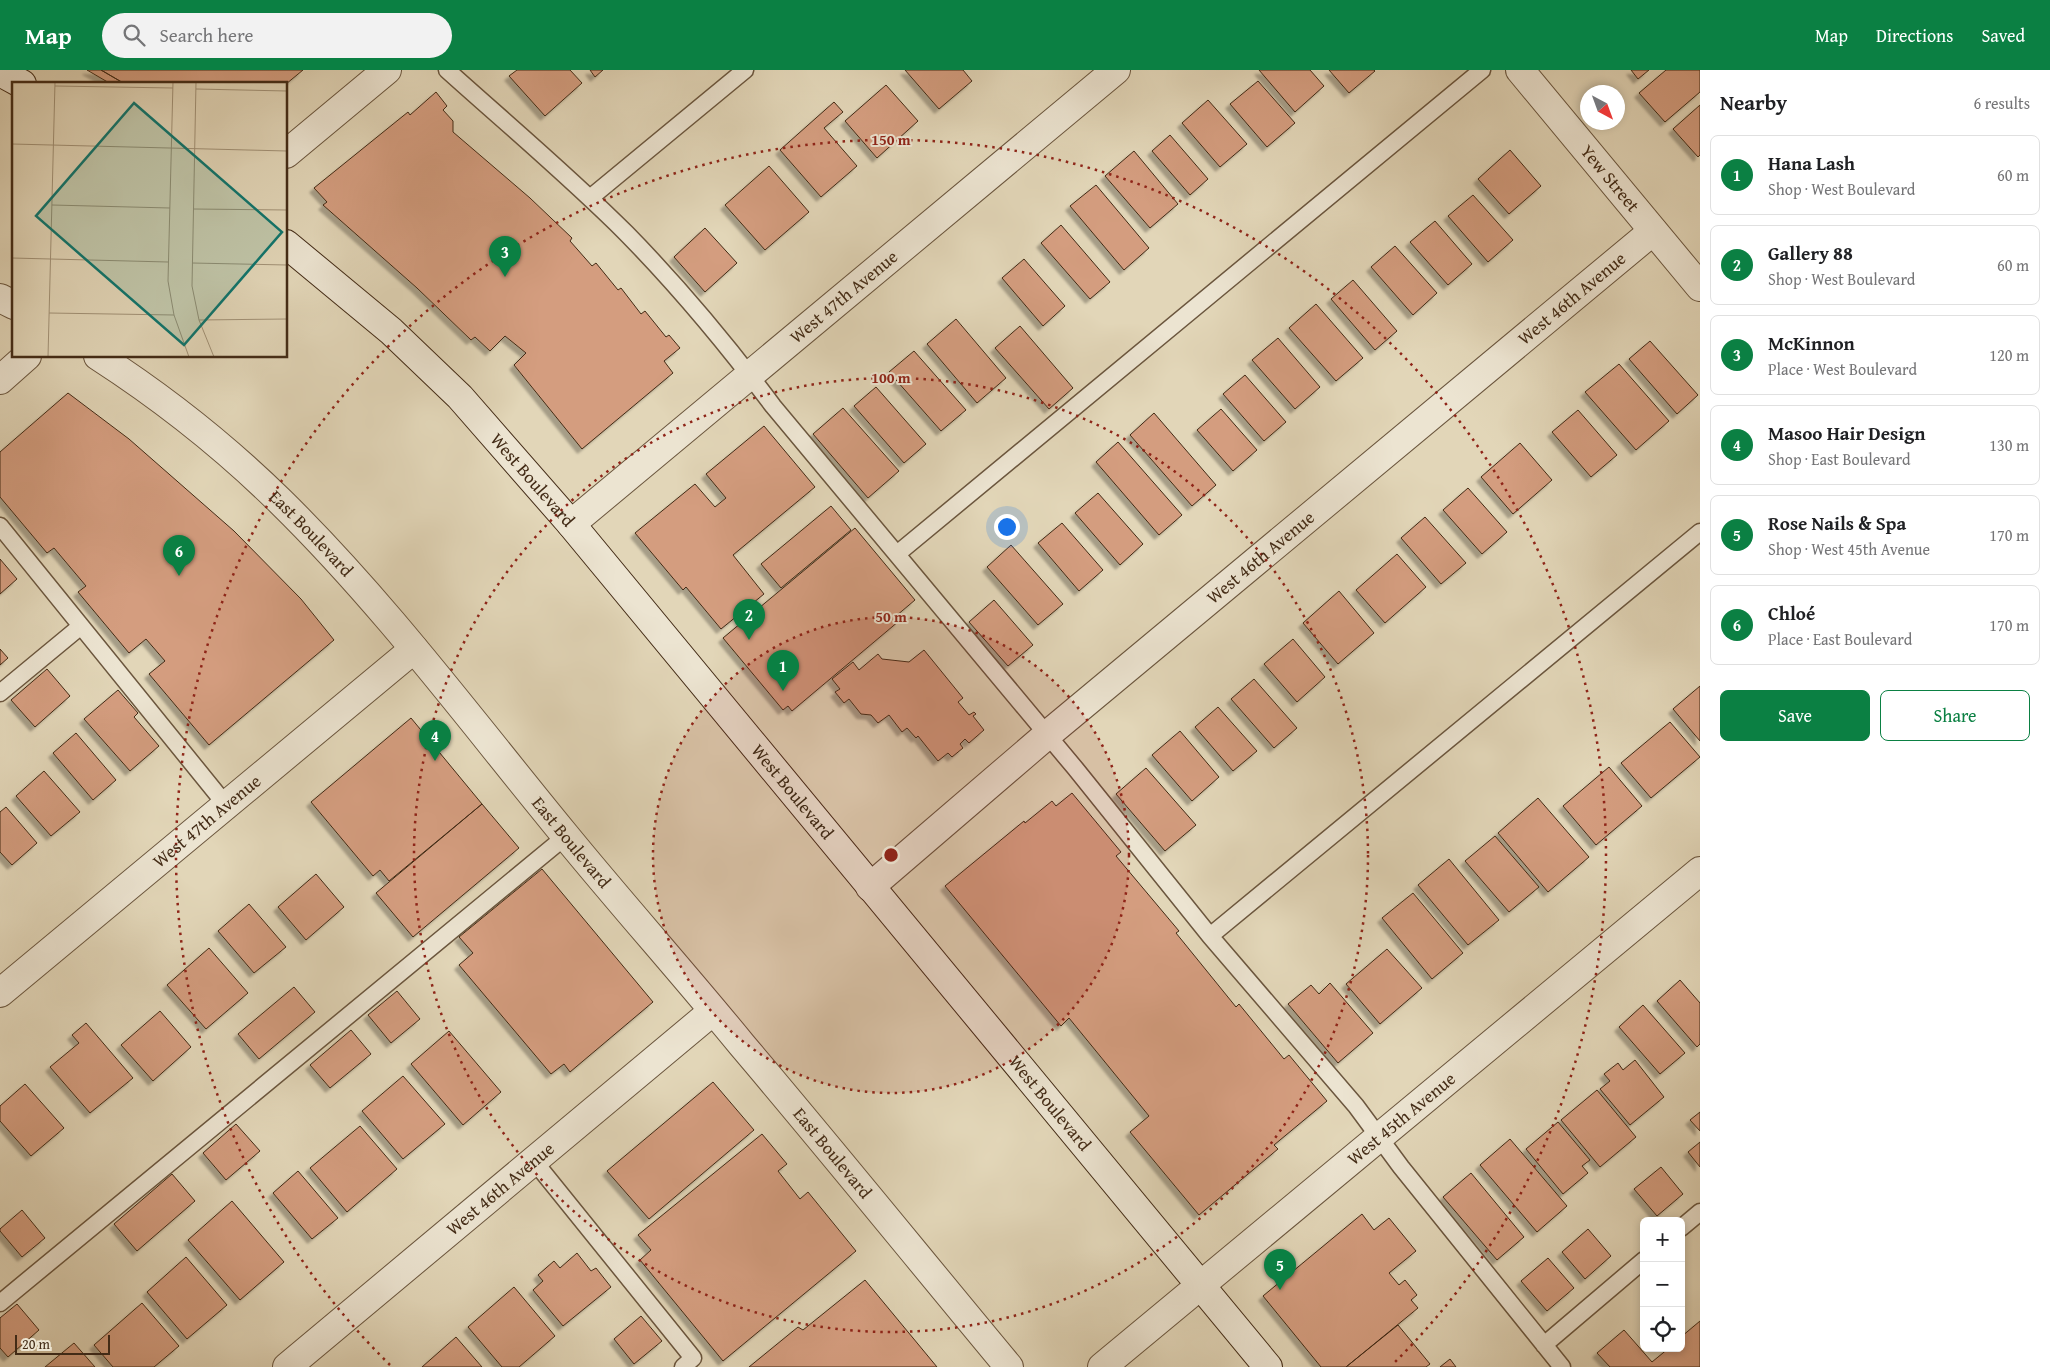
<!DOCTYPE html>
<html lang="en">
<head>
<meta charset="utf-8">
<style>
  :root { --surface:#fff; --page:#f2f2f2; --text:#202124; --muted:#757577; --line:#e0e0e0; --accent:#0b8043 }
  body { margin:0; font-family:"Gentium Book Plus",serif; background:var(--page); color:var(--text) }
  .controls { position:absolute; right:15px; bottom:15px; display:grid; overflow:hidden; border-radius:8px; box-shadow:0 2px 8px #0003 }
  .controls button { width:45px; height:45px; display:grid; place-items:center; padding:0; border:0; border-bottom:1px solid var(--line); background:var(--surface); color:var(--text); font:25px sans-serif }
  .compass { position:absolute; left:1580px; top:15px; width:45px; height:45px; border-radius:50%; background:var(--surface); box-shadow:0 2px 8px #0003; rotate:139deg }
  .scale { position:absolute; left:15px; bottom:12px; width:95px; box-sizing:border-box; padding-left:5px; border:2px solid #432b16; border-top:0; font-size:14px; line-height:18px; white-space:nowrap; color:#432b16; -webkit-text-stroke:4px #ece4d1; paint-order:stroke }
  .you { position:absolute; left:1006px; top:456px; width:18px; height:18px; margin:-12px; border:4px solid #fff; border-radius:50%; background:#1a73e8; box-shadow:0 0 0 8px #1a73e833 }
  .badge { display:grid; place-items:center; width:32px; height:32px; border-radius:50%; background:var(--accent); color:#fff; font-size:16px; font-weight:700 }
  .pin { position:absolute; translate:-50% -41px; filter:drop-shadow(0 1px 2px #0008) }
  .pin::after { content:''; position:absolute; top:26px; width:18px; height:15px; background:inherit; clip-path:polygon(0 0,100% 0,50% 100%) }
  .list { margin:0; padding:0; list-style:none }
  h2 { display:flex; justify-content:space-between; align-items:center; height:65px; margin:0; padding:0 20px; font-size:21px }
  h2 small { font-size:16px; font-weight:400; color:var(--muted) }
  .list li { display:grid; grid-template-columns:32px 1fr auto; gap:15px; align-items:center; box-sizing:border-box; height:80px; margin:0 10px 10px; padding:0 10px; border:1px solid var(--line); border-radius:8px }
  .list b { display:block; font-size:19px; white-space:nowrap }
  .list p { margin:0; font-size:16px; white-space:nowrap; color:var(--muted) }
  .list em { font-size:16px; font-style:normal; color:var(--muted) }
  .actions { display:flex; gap:10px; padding:15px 20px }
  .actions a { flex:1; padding:11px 0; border:1px solid var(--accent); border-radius:8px; text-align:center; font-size:18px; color:var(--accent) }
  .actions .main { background:var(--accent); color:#fff }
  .icon { flex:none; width:28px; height:28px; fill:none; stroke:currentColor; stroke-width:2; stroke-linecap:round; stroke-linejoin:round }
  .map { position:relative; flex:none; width:1700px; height:1297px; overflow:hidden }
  header { display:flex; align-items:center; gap:30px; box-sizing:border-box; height:70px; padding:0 25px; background:var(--accent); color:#fff }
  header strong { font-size:24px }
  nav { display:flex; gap:28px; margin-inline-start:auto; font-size:18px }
  .search { width:350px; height:45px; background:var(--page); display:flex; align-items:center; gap:12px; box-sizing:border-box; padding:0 18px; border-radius:28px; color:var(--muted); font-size:19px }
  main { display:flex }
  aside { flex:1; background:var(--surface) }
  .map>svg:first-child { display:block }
</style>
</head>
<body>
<header>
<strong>Map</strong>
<div class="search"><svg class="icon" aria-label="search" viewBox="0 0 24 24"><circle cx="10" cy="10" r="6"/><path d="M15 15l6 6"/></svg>Search here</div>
<nav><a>Map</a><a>Directions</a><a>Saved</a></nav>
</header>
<main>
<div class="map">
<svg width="1700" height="1297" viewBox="0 0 1700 1297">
  <defs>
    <filter id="shadow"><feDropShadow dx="-4.5" dy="4.5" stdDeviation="1" flood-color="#0004"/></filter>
  </defs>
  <rect width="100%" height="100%" fill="#e2d6b8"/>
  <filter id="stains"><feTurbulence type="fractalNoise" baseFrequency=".004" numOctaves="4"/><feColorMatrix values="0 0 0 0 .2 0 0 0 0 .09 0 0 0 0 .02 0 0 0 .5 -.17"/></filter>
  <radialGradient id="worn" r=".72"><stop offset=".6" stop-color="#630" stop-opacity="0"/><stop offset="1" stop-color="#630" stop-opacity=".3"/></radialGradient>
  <path fill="#d49d7f" stroke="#432b16" filter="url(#shadow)" d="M87,0H101L125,14H111Z
    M101,0H303L286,14H125Z
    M517,0H570L582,13L545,46L509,6Z
    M590,0H603L595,7Z
    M905,0H963L972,11L939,39Z
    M1259,0H1310L1324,16L1295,42Z
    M1329,0H1374L1375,1L1349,23Z
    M1631,0H1649L1638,9Z
    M1666,0H1700V22L1665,52L1639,23Z
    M1258,11L1295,53L1267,77L1230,34Z
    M886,15L918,51L877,88L845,51Z
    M436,22L447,36L443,40L453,51V62L530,128L572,168L570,171L592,196L596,193L618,220L621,218L641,244L645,241L666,267L669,265L680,278L664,291L673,303L582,379L514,295L526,283L505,266L490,281L475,267L471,270L417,218L323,135L327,132L314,118L408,42L410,45Z
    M1208,30L1247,74L1220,97L1182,53Z
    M834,32L843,42L824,58L857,96L821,127L780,80Z
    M1700,35V85L1698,87L1673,59Z
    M1170,65L1208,109L1190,125L1152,81Z
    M1510,80L1541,116L1509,144L1478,109Z
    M1134,81L1178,134L1150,158L1105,106Z
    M769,96L809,142L765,180L725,135Z
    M1096,115L1149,178L1124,200L1070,136Z
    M1473,125L1513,170L1488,192L1448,146Z
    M1435,151L1472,194L1448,215L1410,172Z
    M1061,155L1110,212L1090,229L1041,173Z
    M705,158L737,193L705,222L674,187Z
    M1395,176L1437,223L1413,245L1371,197Z
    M1024,189L1065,236L1043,256L1002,208Z
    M1353,210L1397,261L1375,280L1331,229Z
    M1316,234L1363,288L1336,311L1289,258Z
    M956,249L1006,308L977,333L927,274Z
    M1020,256L1073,318L1049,339L995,278Z
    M1278,268L1320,317L1295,339L1252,290Z
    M1650,271L1698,325L1677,344L1629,289Z
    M914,281L966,340L941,361L889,302Z
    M1619,294L1669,351L1636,380L1585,322Z
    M1245,305L1286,352L1264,371L1223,324Z
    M876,317L926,374L904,393L854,336Z
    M68,323L129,369L234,461L301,529L334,570L209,675L149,604L165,591L146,569L129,583L78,522L86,516L54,478L47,483L0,427V382Z
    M843,338L899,401L868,428L813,364Z
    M1221,339L1257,380L1233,401L1197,360Z
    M1578,340L1617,385L1591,407L1552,362Z
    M1154,343L1216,415L1192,436L1130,365Z
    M764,356L815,417L733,485L764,524L721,559L686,517L683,520L635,463L695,414L715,437L726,428L706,404Z
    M1118,372L1182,445L1159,465L1096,392Z
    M1520,373L1552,410L1513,444L1481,407Z
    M1468,418L1507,462L1482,484L1443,440Z
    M1098,423L1143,474L1120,495L1075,443Z
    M831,436L851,460L781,518L761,494Z
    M1425,447L1466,493L1441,514L1401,468Z
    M1062,453L1103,500L1079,521L1038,473Z
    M855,458L915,530L896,546L899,551L792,641L788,636L783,640L723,568Z
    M1011,475L1063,534L1038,555L987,497Z
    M1397,484L1426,517L1385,553L1356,520Z
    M0,489L17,509L0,524Z
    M1339,521L1374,563L1338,594L1303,553Z
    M994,530L1033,575L1008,596L969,552Z
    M1293,569L1325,607L1297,632L1264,594Z
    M0,579L8,588L0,595Z
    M924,580L963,628L958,632L969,645L974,642L976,644L973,646L984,660L969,673L965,669L960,674L963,678L952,687L948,683L938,691L918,666L916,668L907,658L902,662L889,645L878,653L871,645L861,644L849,629L844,633L835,622L840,619L832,609L853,592L859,600L878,584L882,589L909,592Z
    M47,599L70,626L35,657L11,630Z
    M1254,609L1297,658L1274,678L1231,629Z
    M1700,616V671L1673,639Z
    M118,620L138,643L134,647L159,676L130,701L84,649Z
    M1218,637L1257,681L1233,701L1195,657Z
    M411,648L482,734L389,811L380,800L373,806L311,732Z
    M1670,652L1700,687L1651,728L1621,693Z
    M1180,661L1219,707L1192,731L1152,685Z
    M76,663L116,710L93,730L53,683Z
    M1609,697L1642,736L1596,775L1563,736Z
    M1146,698L1196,755L1165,781L1116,724Z
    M44,701L80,742L51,766L16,726Z
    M1072,723L1121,782L1116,786L1179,861L1176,863L1236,937L1239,934L1284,989L1289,985L1327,1031L1274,1075L1278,1079L1199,1145L1130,1062L1149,1046L1069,948L1061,956L945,816L1024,751L1025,753L1052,731L1056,736Z
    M1538,728L1589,787L1548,822L1498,763Z
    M482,734L519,778L413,867L376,823Z
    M6,737L37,773L12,795L0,782V742Z
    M1495,766L1539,817L1509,842L1465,791Z
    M1449,789L1499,850L1468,875L1418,815Z
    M542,799L653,932L570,1002L564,994L551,1004L459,895L473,883L459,867Z
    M316,804L344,837L306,870L278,837Z
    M1413,823L1463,883L1432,909L1382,848Z
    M249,834L286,877L254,903L218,861Z
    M209,878L248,923L206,959L167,915Z
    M1387,879L1422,918L1380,954L1346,914Z
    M1680,910L1700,933V974L1697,977L1657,931Z
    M1330,913L1373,963L1338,993L1288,934L1311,915L1319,924Z
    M294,917L315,942L259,989L238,964Z
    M397,921L420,949L391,973L368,945Z
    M1643,935L1685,983L1660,1004L1619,957Z
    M160,941L191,977L153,1011L121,975Z
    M86,953L133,1008L90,1043L50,997L79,973L72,965Z
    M351,960L371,984L330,1018L310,995Z
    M449,961L501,1022L463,1055L411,994Z
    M1635,990L1664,1027L1630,1055L1600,1019L1610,1011L1604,1004L1618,993L1623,1000Z
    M403,1006L445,1054L403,1089L362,1041Z
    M713,1012L754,1060L649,1149L607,1101Z
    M25,1014L64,1058L31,1086L0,1051V1036Z
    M1597,1020L1636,1067L1600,1097L1561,1050Z
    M1700,1042V1061L1690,1050Z
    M1558,1052L1590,1090L1582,1096L1588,1103L1563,1124L1526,1079Z
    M236,1054L260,1081L226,1110L203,1083Z
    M360,1056L397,1099L347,1142L310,1098Z
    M762,1064L787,1094L778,1101L800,1129L808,1122L856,1181L723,1291L640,1190L651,1180L638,1165Z
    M1510,1069L1567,1136L1537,1162L1480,1095Z
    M1700,1072V1097L1688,1082Z
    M1661,1097L1683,1124L1657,1146L1634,1119Z
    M298,1101L338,1148L312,1169L273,1123Z
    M1471,1103L1524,1167L1497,1190L1443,1127Z
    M172,1104L195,1131L137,1181L114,1154Z
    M232,1131L284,1192L240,1230L188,1170Z
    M22,1140L45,1168L22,1187L0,1161V1159Z
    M1362,1144L1374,1160L1389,1148L1416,1181L1389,1203L1399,1215L1405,1210L1417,1225L1411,1230L1418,1238L1346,1297H1321L1263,1226Z
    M1588,1159L1611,1186L1585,1209L1562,1182Z
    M577,1183L591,1201L596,1198L611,1217L563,1256L533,1220L543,1211L538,1205L554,1191L560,1198Z
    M186,1187L227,1235L187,1269L147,1222Z
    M1548,1188L1574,1218L1547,1241L1521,1211Z
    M865,1210L937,1297H749L798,1257L803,1260Z
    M514,1217L555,1266L519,1297H502L468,1257Z
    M142,1233L179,1276L154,1297H113L94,1275Z
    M17,1234L39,1260L8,1287L0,1278V1248Z
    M641,1246L662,1271L634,1294L614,1269Z
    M1700,1251V1297H1610L1597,1283L1624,1260L1652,1292L1669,1278H1681V1267Z
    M1398,1255L1430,1294L1426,1297H1346Z
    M456,1267L482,1297H422Z
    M74,1273L95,1297H45Z
    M1450,1289L1456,1297H1440Z"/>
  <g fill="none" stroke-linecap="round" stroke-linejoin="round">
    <defs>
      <path id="lane" d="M447,0C507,54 569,106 626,163C679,217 728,276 773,336L1075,698L1210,866L1356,1036L1401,1097L1562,1297
        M590,128L745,0
        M0,456L226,735
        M897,484L1482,0
        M0,623L81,556
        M1210,866L1700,462
        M534,1091L693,1288L683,1297
        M1681,1158L1700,1142
        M0,1233L566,766
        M1544,1275L1644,1190"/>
      <g id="street">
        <path id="s1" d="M1520,0L1700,217"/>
        <path d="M286,84L387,0"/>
        <path d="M0,228L14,235"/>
        <path id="s2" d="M98,286C163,328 225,377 280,431C385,534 472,652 565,765C623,836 684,904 742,975C832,1081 920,1190 1009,1297"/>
        <path d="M0,310L27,286"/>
        <path id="s3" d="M571,454L1116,0"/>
        <path id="s4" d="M870,817L1047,665L1653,161"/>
        <path id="s5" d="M0,923L414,579"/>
        <path id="s6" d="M287,1297L713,941"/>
        <path id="s7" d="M1102,1297L1700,801"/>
      </g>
      <g id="secondary">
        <path d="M0,2L22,14"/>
        <path id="s8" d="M286,174L391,261L460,327L571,454L1268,1297"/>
      </g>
    </defs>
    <use href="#lane" stroke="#6b563e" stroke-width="19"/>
    <use href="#street" stroke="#6b563e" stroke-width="30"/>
    <use href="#secondary" stroke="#432b16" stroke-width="30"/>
    <use href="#lane" stroke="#ece4d1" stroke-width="16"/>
    <use href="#street" stroke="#ece4d1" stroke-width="28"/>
    <use href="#secondary" stroke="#ece4d1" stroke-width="28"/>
  </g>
  <circle cx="891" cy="785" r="238" fill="#8f2418" fill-opacity=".12"/>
  <g fill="none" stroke="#8f2418" stroke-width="2.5" stroke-dasharray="2.5 5">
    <circle cx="891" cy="785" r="238"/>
    <circle cx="891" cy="785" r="477"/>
    <path d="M390 1295A715 715 0 1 1 1392 1295"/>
  </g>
  <g text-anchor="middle" stroke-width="4" stroke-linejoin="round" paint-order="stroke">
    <g font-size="18" fill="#432b16" stroke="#ece4d1">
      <text dy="6" stroke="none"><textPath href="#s1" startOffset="141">Yew Street</textPath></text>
      <text dy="6" stroke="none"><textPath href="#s3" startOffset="355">West 47th Avenue</textPath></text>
      <text dy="6" stroke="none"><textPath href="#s4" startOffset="916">West 46th Avenue</textPath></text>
      <text dy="6" stroke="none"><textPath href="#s8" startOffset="342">West Boulevard</textPath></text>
      <text dy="6" stroke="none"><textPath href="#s2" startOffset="278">East Boulevard</textPath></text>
      <text dy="6" stroke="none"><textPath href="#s4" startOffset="511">West 46th Avenue</textPath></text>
      <text dy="6" stroke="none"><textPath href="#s8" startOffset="748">West Boulevard</textPath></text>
      <text dy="6" stroke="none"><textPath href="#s5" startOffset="269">West 47th Avenue</textPath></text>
      <text dy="6" stroke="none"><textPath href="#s2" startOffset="682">East Boulevard</textPath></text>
      <text dy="6" stroke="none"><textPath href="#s8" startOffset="1152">West Boulevard</textPath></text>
      <text dy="6" stroke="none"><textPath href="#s7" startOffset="389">West 45th Avenue</textPath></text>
      <text dy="6" stroke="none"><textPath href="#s2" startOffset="1088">East Boulevard</textPath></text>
      <text dy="6" stroke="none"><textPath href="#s6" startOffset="278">West 46th Avenue</textPath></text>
    </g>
  </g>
  <g transform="translate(12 12)">
    <rect width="275" height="275" fill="#e2d6b8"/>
    <path fill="none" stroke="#a29277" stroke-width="1" d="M161,0L156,199L162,233L177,275M184,0L180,204L187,238L202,275M43,4L161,6M184,7L275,9M0,62L275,69M40,123L158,126M181,127L275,128M0,176L156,180M180,181L275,183M37,231L162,233M187,238L275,237M36,275L43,0"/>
    <path fill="#0f766e" fill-opacity="0.15" stroke="#0f766e" stroke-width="2.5" d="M122,21L270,150L172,263L24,134Z"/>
    <rect width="275" height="275" fill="none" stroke="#432b16" stroke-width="2.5"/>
  </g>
  <circle cx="891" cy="785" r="8" fill="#8f2418" stroke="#ece4d1" stroke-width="2.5"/>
  <g font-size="15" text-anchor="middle" font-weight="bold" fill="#8f2418" stroke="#ece4d1" stroke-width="4" stroke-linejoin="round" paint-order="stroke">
    <text x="891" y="75">150 m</text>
    <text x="891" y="313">100 m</text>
    <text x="891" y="552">50 m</text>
  </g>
  <rect width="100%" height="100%" filter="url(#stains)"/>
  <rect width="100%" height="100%" fill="url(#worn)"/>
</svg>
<div class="controls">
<button>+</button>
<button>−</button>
<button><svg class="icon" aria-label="locate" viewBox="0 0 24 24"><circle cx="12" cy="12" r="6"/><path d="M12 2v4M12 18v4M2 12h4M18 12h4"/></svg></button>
</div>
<svg class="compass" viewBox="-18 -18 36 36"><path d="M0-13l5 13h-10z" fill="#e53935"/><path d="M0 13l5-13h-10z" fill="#757577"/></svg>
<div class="scale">20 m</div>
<div class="you"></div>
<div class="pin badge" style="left:783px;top:621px">1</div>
<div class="pin badge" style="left:749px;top:570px">2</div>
<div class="pin badge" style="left:505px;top:207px">3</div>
<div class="pin badge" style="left:435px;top:691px">4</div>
<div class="pin badge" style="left:1280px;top:1220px">5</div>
<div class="pin badge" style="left:179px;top:506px">6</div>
</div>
<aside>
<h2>Nearby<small>6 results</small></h2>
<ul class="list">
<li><span class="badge">1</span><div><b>Hana Lash</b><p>Shop · West Boulevard</p></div><em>60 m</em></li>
<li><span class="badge">2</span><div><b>Gallery 88</b><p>Shop · West Boulevard</p></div><em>60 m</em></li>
<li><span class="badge">3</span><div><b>McKinnon</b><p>Place · West Boulevard</p></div><em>120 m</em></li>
<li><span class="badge">4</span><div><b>Masoo Hair Design</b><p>Shop · East Boulevard</p></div><em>130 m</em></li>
<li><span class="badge">5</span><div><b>Rose Nails &amp; Spa</b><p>Shop · West 45th Avenue</p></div><em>170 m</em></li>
<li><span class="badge">6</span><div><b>Chloé</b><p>Place · East Boulevard</p></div><em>170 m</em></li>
</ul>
<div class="actions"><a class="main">Save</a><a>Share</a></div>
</aside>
</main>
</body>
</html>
